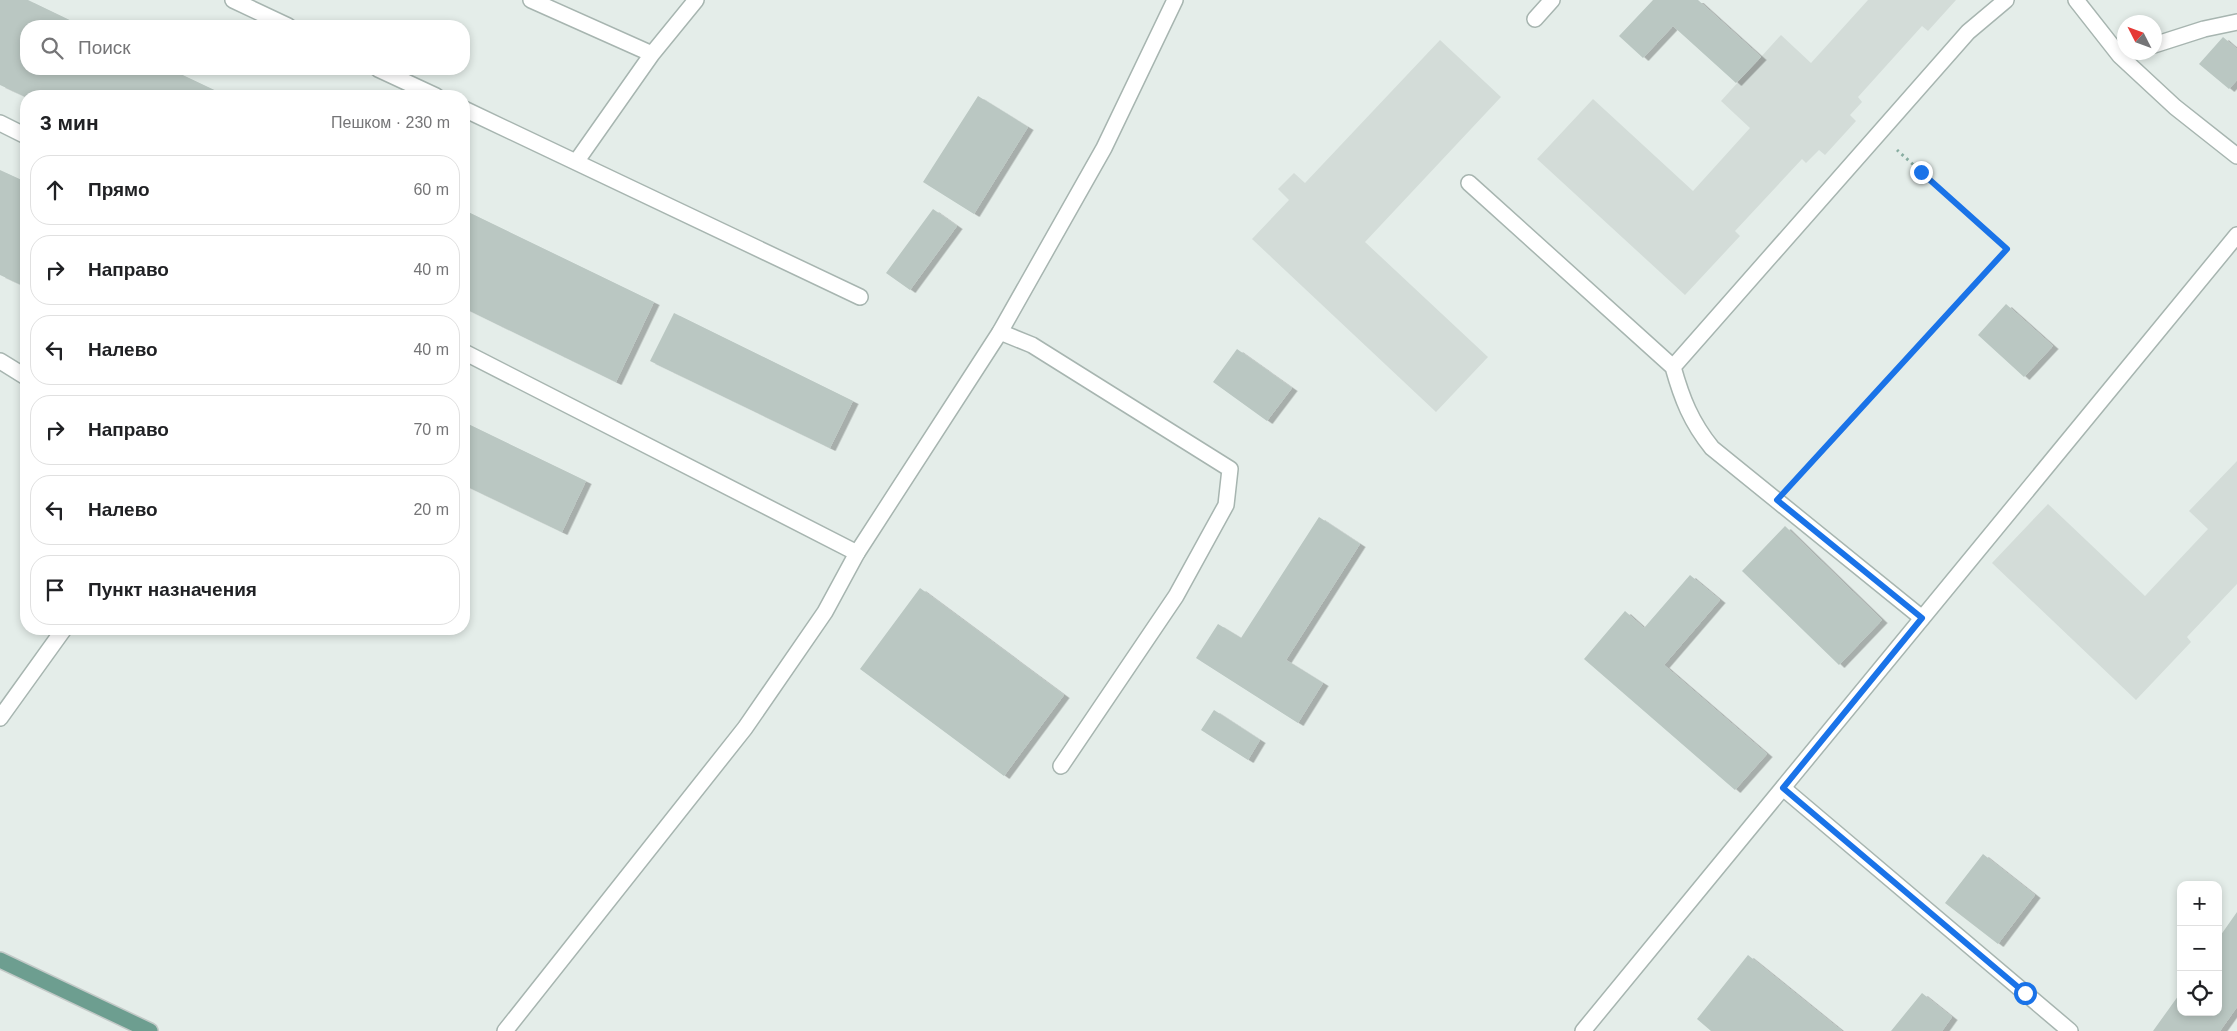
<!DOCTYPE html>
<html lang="ru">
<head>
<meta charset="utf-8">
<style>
  :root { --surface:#fff; --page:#f6f6f6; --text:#202124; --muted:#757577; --line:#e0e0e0 }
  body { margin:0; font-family:Helvetica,sans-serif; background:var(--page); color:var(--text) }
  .controls { position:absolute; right:15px; bottom:15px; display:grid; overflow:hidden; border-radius:10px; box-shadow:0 2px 8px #0003 }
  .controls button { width:45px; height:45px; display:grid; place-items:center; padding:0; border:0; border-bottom:1px solid var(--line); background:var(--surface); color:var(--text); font:25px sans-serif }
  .compass { position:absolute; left:2117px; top:15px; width:45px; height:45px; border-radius:50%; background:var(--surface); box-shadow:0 2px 8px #0003; rotate:312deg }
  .stop { position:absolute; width:15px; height:15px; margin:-11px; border:4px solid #1a73e8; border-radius:50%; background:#fff }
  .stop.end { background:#1a73e8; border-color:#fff; box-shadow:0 1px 5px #0008 }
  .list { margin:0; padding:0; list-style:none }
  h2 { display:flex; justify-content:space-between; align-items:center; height:65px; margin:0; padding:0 20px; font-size:21px }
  h2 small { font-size:16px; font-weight:400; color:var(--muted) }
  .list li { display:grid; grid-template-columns:32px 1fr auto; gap:15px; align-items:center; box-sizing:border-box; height:70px; margin:0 10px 10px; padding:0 10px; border:1px solid var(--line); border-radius:20px }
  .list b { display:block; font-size:19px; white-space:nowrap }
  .list em { font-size:16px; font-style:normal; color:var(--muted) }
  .icon { flex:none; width:28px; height:28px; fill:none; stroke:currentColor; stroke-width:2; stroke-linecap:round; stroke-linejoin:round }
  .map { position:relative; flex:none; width:2237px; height:1031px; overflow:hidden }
  .search { position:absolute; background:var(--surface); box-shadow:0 2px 8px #0003; left:20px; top:20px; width:450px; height:55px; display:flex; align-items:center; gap:12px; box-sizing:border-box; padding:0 18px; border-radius:20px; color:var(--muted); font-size:19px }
  .panel { position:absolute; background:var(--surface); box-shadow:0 2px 8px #0003; left:20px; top:90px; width:450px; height:545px; border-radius:20px }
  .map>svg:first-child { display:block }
</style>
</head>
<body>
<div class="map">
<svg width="2237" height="1031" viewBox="0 0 2237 1031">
  <defs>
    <filter id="shadow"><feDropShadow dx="5.5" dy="3" stdDeviation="0" flood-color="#0004"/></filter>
  </defs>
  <rect width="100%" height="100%" fill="#e4ede9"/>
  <path fill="#d3dcd8" d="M1868,0H1956L1928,31L1922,26L1858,97L1862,102L1850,115L1856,121L1825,155L1819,150L1806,163L1802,159L1735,231L1740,236L1685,295L1537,159L1593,99L1693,191L1750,128L1721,101L1781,35L1811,63Z
    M1440,40L1501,97L1365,242L1488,357L1436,412L1252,239L1289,200L1278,189L1294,173L1305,183Z
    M2237,461V584L2187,637L2191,642L2136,700L1992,563L2048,504L2145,596L2208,529L2189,511Z"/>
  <path fill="#bac7c2" filter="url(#shadow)" d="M0,0H28L82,26H26V69H170L227,96L26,97L0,85Z
    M1653,0H1698L1761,57L1736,83L1673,26L1643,58L1619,36Z
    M2223,37L2237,49V80L2229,89L2199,64Z
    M978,96L1028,127L974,214L923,182Z
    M0,170L26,182V287L0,275Z
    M933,209L957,226L910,290L886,273Z
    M464,210L654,302L616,382L464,308Z
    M2006,304L2053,346L2024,377L1978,335Z
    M674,313L853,401L830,448L650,361Z
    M1237,349L1292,388L1267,421L1213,382Z
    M464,422L586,481L562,532L464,485Z
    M1319,517L1360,544L1286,660L1323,683L1298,723L1196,658L1218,624L1241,638Z
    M1785,526L1882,620L1839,665L1742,571Z
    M1690,575L1720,600L1664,665L1767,754L1735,790L1584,659L1625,611L1644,628Z
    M920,588L1064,695L1004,776L860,669Z
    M1214,710L1260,740L1248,760L1201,730Z
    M1983,854L2035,895L1998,944L1945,903Z
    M2237,912V1007L2220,1031H2153L2181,992V1012H2218V939Z
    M1748,955L1842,1031H1711L1697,1019Z
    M1922,993L1952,1017L1942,1031H1891Z"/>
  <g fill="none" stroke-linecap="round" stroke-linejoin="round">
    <defs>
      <path id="service" d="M233,0L288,26
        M531,0L652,54
        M378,69L436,96
        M464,109L860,297
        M0,123L26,136
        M576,162L652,54L696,0
        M1469,183L1673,367C1682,399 1691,422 1712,448L1922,618
        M1000,332L1032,345L1230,469L1226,505L1176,596L1061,766
        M464,352L857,553
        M0,361L26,377
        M1673,367L1968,32L2006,0
        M0,718L64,629
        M1783,788L2070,1031"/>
      <path id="minor" d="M2076,0L2120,56L2129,53
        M1535,19L1552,0
        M2154,45L2204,29L2237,22
        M2120,56L2175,107L2237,156
        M505,1031L745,728L825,612L857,553L1000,332L1104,148L1175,0
        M1583,1031L2237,235"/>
      <path id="primary" d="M0,960L150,1031"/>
    </defs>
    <use href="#service" stroke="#a7b5b0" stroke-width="18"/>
    <use href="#minor" stroke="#a7b5b0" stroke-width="18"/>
    <use href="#primary" stroke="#c2c9c7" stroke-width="18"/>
    <path stroke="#88ada1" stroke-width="3" stroke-dasharray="2.5 4" stroke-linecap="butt" d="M1794,482L2007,249L1897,150"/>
    <use href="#service" stroke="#fff" stroke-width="15"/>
    <use href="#minor" stroke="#fff" stroke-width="15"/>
    <use href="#primary" stroke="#6d9e90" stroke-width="15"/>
  </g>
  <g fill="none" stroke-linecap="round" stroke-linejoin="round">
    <path stroke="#1a73e8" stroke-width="6" d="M1921,172L2007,249L1777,500L1922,618L1783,788L2025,993"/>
  </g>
</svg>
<div class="controls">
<button>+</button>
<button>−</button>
<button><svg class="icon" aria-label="locate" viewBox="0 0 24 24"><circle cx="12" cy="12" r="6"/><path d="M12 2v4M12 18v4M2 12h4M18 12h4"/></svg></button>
</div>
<svg class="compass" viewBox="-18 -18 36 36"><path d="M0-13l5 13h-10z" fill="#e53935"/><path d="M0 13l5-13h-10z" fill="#757577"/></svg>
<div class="stop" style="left:2025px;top:993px"></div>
<div class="stop end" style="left:1921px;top:172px"></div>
<div class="search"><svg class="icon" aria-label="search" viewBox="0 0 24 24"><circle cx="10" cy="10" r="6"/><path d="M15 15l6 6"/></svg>Поиск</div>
<section class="panel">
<h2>3 мин<small>Пешком · 230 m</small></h2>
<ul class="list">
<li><svg class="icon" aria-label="ahead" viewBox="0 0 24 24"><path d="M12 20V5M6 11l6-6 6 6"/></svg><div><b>Прямо</b></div><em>60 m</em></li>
<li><svg class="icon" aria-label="right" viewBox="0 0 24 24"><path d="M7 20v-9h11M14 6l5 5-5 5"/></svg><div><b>Направо</b></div><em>40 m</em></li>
<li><svg class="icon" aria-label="left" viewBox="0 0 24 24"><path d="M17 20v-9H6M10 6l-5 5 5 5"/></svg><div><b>Налево</b></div><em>40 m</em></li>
<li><svg class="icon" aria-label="right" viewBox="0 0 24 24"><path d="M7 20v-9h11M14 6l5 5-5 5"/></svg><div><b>Направо</b></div><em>70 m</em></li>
<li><svg class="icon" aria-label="left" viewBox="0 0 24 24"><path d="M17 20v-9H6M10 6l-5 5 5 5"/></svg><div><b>Налево</b></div><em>20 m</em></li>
<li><svg class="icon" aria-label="arrive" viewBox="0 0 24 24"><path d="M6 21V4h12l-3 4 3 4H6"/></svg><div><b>Пункт назначения</b></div></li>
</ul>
</section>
</div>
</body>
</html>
